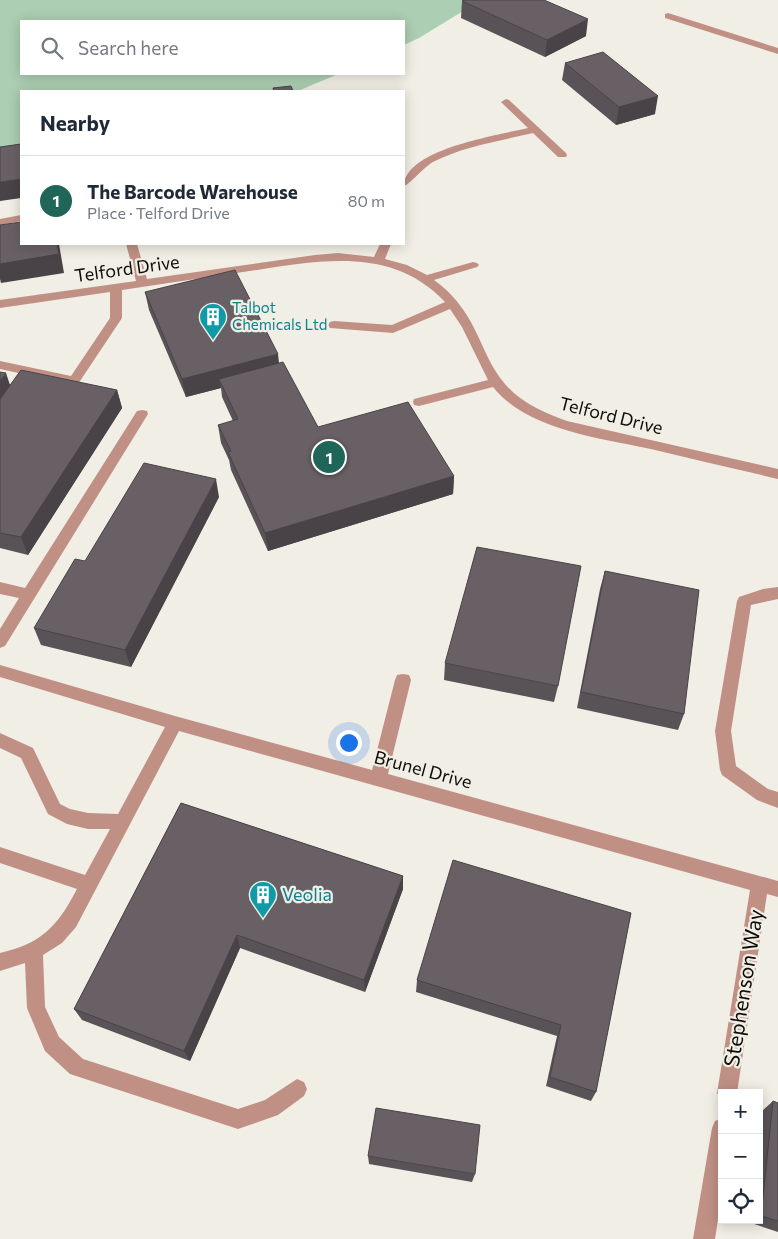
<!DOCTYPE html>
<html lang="en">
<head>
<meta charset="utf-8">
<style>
  :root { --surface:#fff; --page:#f2f2f3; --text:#1f2937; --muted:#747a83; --line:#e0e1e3; --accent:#1f6558 }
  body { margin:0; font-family:Commissioner,sans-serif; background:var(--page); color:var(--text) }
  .controls { position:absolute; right:15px; bottom:15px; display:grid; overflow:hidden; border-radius:0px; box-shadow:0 2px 12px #0003 }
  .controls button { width:45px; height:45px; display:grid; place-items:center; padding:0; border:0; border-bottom:1px solid var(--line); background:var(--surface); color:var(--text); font:25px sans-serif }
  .you { position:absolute; left:348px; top:742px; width:18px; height:18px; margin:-12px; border:4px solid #fff; border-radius:50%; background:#1a73e8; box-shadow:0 0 0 8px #1a73e833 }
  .badge { display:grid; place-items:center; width:32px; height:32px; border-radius:50%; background:var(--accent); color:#fff; font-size:16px; font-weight:700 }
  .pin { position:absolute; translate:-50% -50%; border:2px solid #fff; box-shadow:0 1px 5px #0006 }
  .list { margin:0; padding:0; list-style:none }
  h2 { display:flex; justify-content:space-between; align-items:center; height:65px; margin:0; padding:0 20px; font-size:21px }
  h2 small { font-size:16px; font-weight:400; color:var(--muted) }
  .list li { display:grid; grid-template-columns:32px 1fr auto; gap:15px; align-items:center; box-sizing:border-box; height:90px; padding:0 20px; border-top:1px solid var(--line) }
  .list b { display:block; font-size:19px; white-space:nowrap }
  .list p { margin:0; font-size:16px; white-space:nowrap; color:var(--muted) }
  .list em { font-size:16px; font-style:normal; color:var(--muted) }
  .icon { flex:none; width:28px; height:28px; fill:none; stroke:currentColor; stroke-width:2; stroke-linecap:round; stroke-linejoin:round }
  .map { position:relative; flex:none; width:778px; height:1239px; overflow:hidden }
  .search { position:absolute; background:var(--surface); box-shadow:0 2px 12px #0003; left:20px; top:20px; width:385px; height:55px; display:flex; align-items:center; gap:12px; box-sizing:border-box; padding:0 18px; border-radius:0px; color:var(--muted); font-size:19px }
  .panel { position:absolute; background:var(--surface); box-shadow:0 2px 12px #0003; left:20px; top:90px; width:385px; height:155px; border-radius:0px }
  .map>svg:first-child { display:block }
</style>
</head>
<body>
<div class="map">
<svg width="778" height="1239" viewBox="0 0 778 1239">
  <rect width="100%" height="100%" fill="#f1eee5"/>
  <path fill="#acceb2" d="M0,0H481L419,38L404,45V21H21V74H338L298,91H21V159L0,162Z"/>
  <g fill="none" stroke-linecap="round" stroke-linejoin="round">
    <path fill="#c09085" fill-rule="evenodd" d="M668,13L778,48V54L665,18V14Z
      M506,99L509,100L566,153L567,155L566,157H558L533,133C500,141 464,146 433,162C424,167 409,185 404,186C404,149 499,135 528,128L503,104L501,102Z
      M21,215V221L0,225V219Z
      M126,244H137L147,279L315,255L338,253L374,257L380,244H391L385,259L407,265L427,275L473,262L477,263L479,265L477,267L434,280C452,293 465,309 475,330C484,348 491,368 505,384C521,403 544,413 567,421L778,469V479C737,469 696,460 655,450C603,438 528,431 493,387L419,406L414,405L413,402L414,399L488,380L462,327L450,309L393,333L330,328L328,325L330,322L334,321L392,325L445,302C390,243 313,262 243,272C202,278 162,284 122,290V318L78,384L74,385L0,369V361L71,376L110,318V292L0,308V300L136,281Z
      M142,410L147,411L148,414L5,646L0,648V629L19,598L0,594V582L25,588L137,411Z
      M778,587V599L751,605L731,731L736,766L768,789L778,792V808L757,800L722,775L720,770L715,731L737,601L739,597L763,589Z
      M0,665L175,716L372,770L395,680L397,675L403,674L409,675L411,680L388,774L778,881V897L767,894L737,1093H722V1101L717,1093L750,890L179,731L76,927L62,943L43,955L45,1007L59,1037L83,1059L238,1109L265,1100L297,1079L304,1082L307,1089L304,1096L278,1115L238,1129L70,1074L45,1051L27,1008L25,963L0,971V953C42,943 57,927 77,889L0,863V847L85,875L110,829H88L67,824L48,814L21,758L0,748V733L33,748L60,804L70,809L88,813L118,814L165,727L0,677Z
      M722,1118V1194L715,1239H693L712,1128L715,1121Z"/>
  </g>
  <path fill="#595357" d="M462,1L586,36L545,57L461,18Z
    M565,63L655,114L616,125L562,80Z
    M145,292L279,363L318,427L454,476L453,494L268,551L231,470L229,460L221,443L218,425L233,421L222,397L221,388L186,397L149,310Z
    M0,372L10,385L117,390L122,408L28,555L0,548Z
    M219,497L131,667L41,645L34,628L85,561Z
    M605,571L684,714L678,730L577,708L600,589Z
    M445,663L558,686L554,702L444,680Z
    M181,803L403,876V889L365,992L240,948L190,1061L82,1020L74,1009Z
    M631,913L596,1092L591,1101L546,1086L557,1036L416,992L417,980Z
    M773,1101L778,1103V1232L751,1223V1220H759V1141L762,1111Z
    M368,1156L475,1174L472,1182L369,1164Z"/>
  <path fill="#494347" d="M588,19L586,36L545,57L547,40Z
    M658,96L655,114L616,125L619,107Z
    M21,179V198L0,201V182Z
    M57,244H59L64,273L1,283L0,279V264Z
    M278,354L280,372L219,379L221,388L186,397L182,379Z
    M6,373L12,391L0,408V381Z
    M117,390L122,408L28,555L21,537Z
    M454,476L453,494L268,551L265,533Z
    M216,479L219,497L131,667L125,650Z
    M403,876V889L365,992L364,980Z
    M237,935L240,948L190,1061L184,1051Z"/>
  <path fill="#686065" stroke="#494347" d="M465,0H544L588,19L547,40L462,1Z
    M603,52L658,96L619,107L565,63Z
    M291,86L293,91H274L273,88Z
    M21,144V179L0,182V147Z
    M21,222V244H57L59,254L0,264V225Z
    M235,270L278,354L182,379L145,292Z
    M283,362L318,427L408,402L454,476L265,533L228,452L231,451L218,425L238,419L219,379Z
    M21,370L117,390L21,537L0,533V399Z
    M0,372L6,373L0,381Z
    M144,463L216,479L125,650L34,628L75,559L85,561Z
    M477,547L581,566L558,686L445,663Z
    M605,571L699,590L684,714L581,692Z
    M181,803L403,876L364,980L237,935L184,1051L74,1009Z
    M453,860L631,913L596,1092L550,1077L561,1025L417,980Z
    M773,1101L778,1103V1221L761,1216Z
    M376,1108L480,1125L475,1174L368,1156Z"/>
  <defs>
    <symbol id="building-pin" viewBox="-11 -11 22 30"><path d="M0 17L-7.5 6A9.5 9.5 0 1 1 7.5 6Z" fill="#0f9aa8" stroke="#f1eee5"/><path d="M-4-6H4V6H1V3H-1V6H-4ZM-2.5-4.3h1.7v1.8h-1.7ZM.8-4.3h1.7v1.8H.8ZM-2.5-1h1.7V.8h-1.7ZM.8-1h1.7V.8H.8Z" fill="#fff"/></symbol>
  </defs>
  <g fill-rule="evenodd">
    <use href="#building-pin" x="197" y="301" width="32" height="43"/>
    <use href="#building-pin" x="247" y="879" width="32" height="43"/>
  </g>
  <g text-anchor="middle" stroke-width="4.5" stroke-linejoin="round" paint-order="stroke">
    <g font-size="15" fill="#0d838f" stroke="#f1eee5" text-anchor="start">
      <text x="232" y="313">Talbot<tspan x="232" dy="17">Chemicals Ltd</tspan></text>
    </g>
    <g font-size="18" fill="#0f0d0a" stroke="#f1eee5">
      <text transform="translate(127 269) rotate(-8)" y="6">Telford Drive</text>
      <text transform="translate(611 416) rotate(14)" y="6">Telford Drive</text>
      <text transform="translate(423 770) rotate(15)" y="6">Brunel Drive</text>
    </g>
    <g font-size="18" fill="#0d838f" stroke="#f1eee5" text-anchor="start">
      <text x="282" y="901">Veolia</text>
    </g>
    <g font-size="21" fill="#0f0d0a" stroke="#f1eee5">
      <text transform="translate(744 988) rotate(-81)" y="7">Stephenson Way</text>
    </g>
  </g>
</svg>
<div class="controls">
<button>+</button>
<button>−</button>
<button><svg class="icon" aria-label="locate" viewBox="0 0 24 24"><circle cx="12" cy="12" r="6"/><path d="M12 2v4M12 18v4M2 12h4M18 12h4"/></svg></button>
</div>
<div class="you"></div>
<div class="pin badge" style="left:329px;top:457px">1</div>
<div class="search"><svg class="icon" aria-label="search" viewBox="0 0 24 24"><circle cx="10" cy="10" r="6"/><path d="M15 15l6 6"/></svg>Search here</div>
<section class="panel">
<h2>Nearby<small></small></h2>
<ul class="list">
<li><span class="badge">1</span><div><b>The Barcode Warehouse</b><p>Place · Telford Drive</p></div><em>80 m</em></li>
</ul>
</section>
</div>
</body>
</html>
